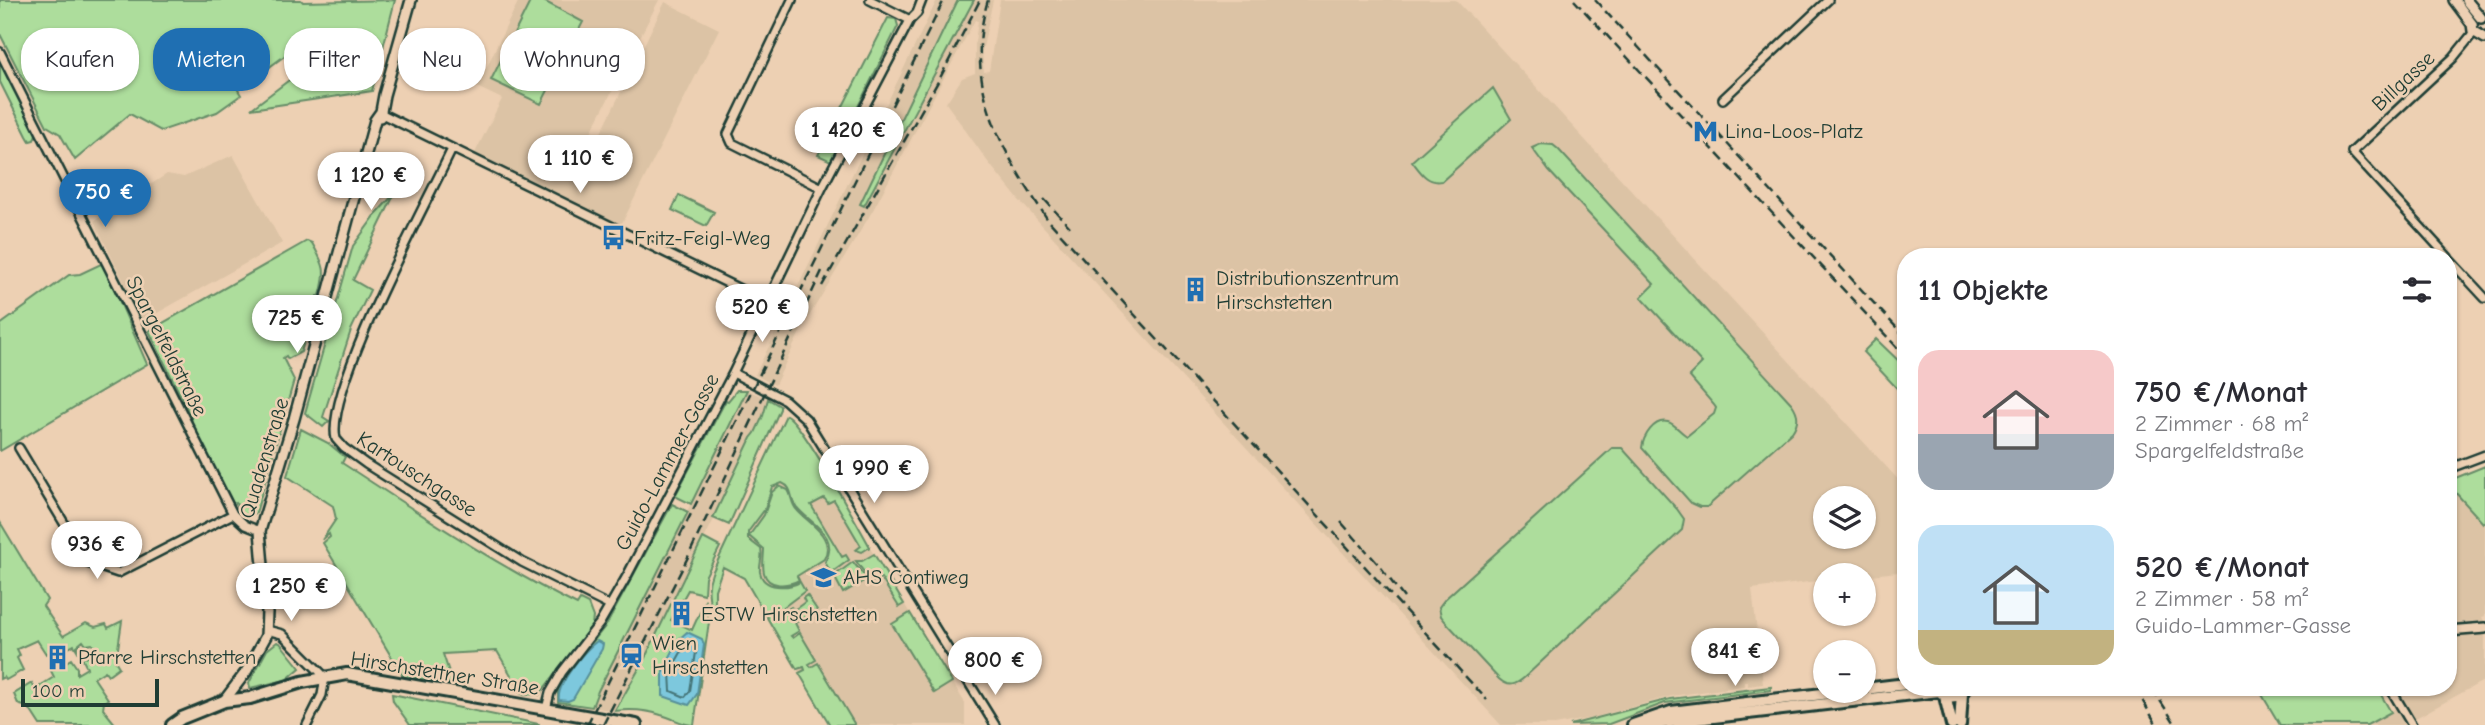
<!DOCTYPE html>
<html lang="de">
<head>
<meta charset="utf-8">
<style>
	body { margin:0; font-family:"Comic Neue",sans-serif; background:#f7f7f7; color:#2b2b33; height:100vh; display:flex; flex-direction:column; font-size:26px; white-space:nowrap }
	* { box-sizing:border-box; margin:0 }
	p { font-size:23px; color:#7c7c81 }
	.icon { flex:none; width:38px; height:38px; fill:none; stroke:currentColor; stroke-width:2; stroke-linecap:round; stroke-linejoin:round }
	.map { position:relative; flex:1; overflow:hidden }
	.drawer { position:absolute; left:1897px; top:248px; width:560px; height:448px; display:flex; flex-direction:column; background:#fff; border-radius:28px; box-shadow:0 2px 5px #0004 }
	.drawer>* { flex:none }
	.banner { position:absolute; left:21px; top:28px; width:665px; height:63px; display:flex; gap:14px }
	.fabs { position:absolute; left:1813px; top:486px; display:grid; gap:14px }
	.fabs a { display:grid; place-items:center; width:63px; height:63px; border-radius:50%; background:#fff; box-shadow:0 2px 5px #0004; font-size:35px }
	.scale { position:absolute; left:21px; bottom:18px; width:138px; box-sizing:border-box; padding-left:7px; border:4px solid #1f3d34; border-top:0; font-size:19px; line-height:24px; white-space:nowrap; color:#1f3d34; -webkit-text-stroke:5px #edd0b3; paint-order:stroke }
	.price { position:absolute; translate:-50% -60px; padding:0 16px; border-radius:24px; background:#fff; color:#222; font-size:23px; line-height:46px; filter:drop-shadow(0 2px 4px #0008) }
	.price::after { content:''; position:absolute; left:50%; top:42px; width:21px; height:16px; margin-left:-10px; background:inherit; clip-path:polygon(0 0,100% 0,50% 100%) }
	.price.active { background:#1f6fb2; color:#fff }
	ul { padding:0; list-style:none }
	li { display:flex; align-items:center; gap:21px; height:175px; padding:0 21px }
	li span { display:grid; place-items:center; flex:none; width:196px; height:140px; border-radius:21px; color:#555 }
	li>.icon { margin-inline-start:auto }
	span .icon { width:84px; height:84px; fill:#fffc; stroke-width:1 }
	li b { font-size:30px }
	h2 { display:flex; justify-content:space-between; align-items:center; height:84px; padding:0 21px; font-size:30px }
	.pill { padding:0 24px; border-radius:28px; background:#fff; box-shadow:0 2px 5px #0004; font-size:24px; line-height:63px }
	.pill.active { background:#1f6fb2; color:#fff }
	.map>svg:first-child { display:block }
	.built { fill:#dcc3a5; fill-rule:evenodd }
	.green { fill:#addd9c; stroke:#668d68; stroke-width:2 }
	.water { fill:#7dc8dd; stroke:#579099; stroke-width:2 }
	.lines { fill:none; stroke-linecap:round; stroke-linejoin:round }
	.shore { stroke:#457578; stroke-width:2 }
	.minor-casing { stroke:#1f3d34; stroke-width:12 }
	.tertiary-casing { stroke:#1f3d34; stroke-width:14 }
	.secondary-casing { stroke:#1f3d34; stroke-width:16 }
	.minor { stroke:#edd0b3; stroke-width:7 }
	.tertiary { stroke:#edd0b3; stroke-width:9 }
	.secondary { stroke:#edd0b3; stroke-width:10 }
	.rail { stroke:#1f3d34; stroke-width:2.5; stroke-dasharray:10 5; stroke-linecap:butt }
	.labels { text-anchor:middle; dominant-baseline:central; stroke-width:5; stroke-linejoin:round; paint-order:stroke }
	.street-label { font-size:21px; fill:#1f3d34; stroke:#edd0b3 }
	.poi-label { font-size:21px; fill:#1f3d34; stroke:#edd0b3; text-anchor:start }
</style>
</head>
<body>
<div class="map">
<svg width="2485" height="725" viewBox="0 0 2485 725">
	<rect width="100%" height="100%" fill="#edd0b3"/>
	<filter id="ink" filterUnits="userSpaceOnUse"><feTurbulence type="fractalNoise" baseFrequency=".0143" numOctaves="2"/><feDisplacementMap in="SourceGraphic" scale="14" xChannelSelector="R" yChannelSelector="G"/><feConvolveMatrix kernelMatrix="1 2 1 2 8 2 1 2 1" color-interpolation-filters="sRGB"/></filter>
	<g filter="url(#ink)">
		<!-- built -->
		<path class="built" d="M519,0h140l-72,140 9,3 69,-141 54,27 -99,198 -146,-72 28,-56 -25,-12z
			M937,0h21l-43,89 -7,38 66,-127h19l-11,52 2,20 5,-1 11,-71h456l450,488v83l-43,5h-38v4l-73,9 11,95 -15,2v-4h-4v4l-72,10 -80,22 -37,7h-54l-483,-526 -30,-37 -42,-59 16,-25 13,-5v-31l3,-21 -3,-1 -102,190 -71,118 -27,57 -20,-10zM1825,499h39v38h-39z
			M233,155l49,88 -139,78 -49,-100 73,-47 17,3z
			M747,390l21,9 -5,17 -8,17 -4,5 -31,69 -92,184 -13,20 -23,-4 6,-16z
			M790,433l45,58 130,212v22h-135l-79,-135 7,-12 -26,-18z
			M2455,492l30,32v92l-3,1 3,6v57l-71,39 3,6h-50l34,-20 -9,-17h56v-190z"/>
		<!-- green -->
		<path class="green" d="M0,0h301l2,2 92,-2 -23,91 -121,18 71,-54 -13,-17 -71,52 3,5 -24,17 -56,19 -31,-17 -55,46 -15,-26 -13,-8 -47,-92z
			M531,0h11l41,22 -42,82 -50,-24z
			M958,0h16l-110,206 -4,-2z
			M888,18l8,1 2,7 -67,135 -13,-6z
			M0,58l37,73 -3,9 -4,1 -3,-5 -27,-54z
			M1493,88l18,31 -69,62c-15,3 -22,-10 -30,-20z
			M1541,144l12,1 5,4 234,255c7,10 7,18 0,28l-85,75h-7l-9,-4 -49,-55c1,-11 12,-30 26,-26 7,2 12,10 19,14l27,-22 2,-6 -2,-3 -25,-29 13,-13 -61,-66 13,-13 -105,-113 -17,-23z
			M395,193l-42,87 17,10 -19,40 -28,87 6,4 -6,6 -18,-14 48,-167 24,-33z
			M679,195l35,17 -8,14 -34,-16z
			M307,241l5,2c13,23 15,27 8,53h-3l-16,56 -13,7 -2,-3 -3,2 11,22 -38,133 -10,4 -6,-5 -4,-9 -3,1 -40,-77 -2,-10 -42,-86z
			M103,263l44,101 -147,87v-126l69,-50 11,-1z
			M1876,339l30,29v30l-43,-46z
			M737,390h10l-56,114 -16,-8 51,-96 2,1z
			M768,399l12,7v3l-51,116 -16,-7 38,-80 4,-5 8,-17z
			M786,415c15,5 72,111 84,132l-8,5 -6,-2 5,-4 -27,-46 -6,3 -4,-5 -13,7 31,52 4,-2 3,5 -18,13 -6,-11c16,-28 -17,-39 -29,-56 -7,-9 -2,-18 -14,-23l-10,4 -7,22 -17,23v7l13,10c2,8 -2,16 -1,23 3,18 29,16 40,10l5,9 -28,21 2,3 12,-8 3,3 11,-8 -2,-4 4,-3 10,15 -22,13 4,8 -8,5 2,2 7,-5 16,27 -7,4 2,3 7,-4 37,62h-25l-31,-52 6,-3 -1,-3 -7,2 -53,-91 -21,-11 -8,23v22c-8,-11 -8,-26 -3,-39z
			M301,429l27,14 17,14 -3,6c77,50 152,101 235,142l3,-5 8,4 5,13 -1,8 -53,70 -17,-1 -25,-43 -54,3 10,30 -50,-8 -80,-133 7,-6 -1,-3 -7,6 14,-21 -3,-13 -46,-30z
			M1612,448h10l55,61 7,10 -2,11 -157,147c-9,8 -16,11 -26,2l-54,-58 -4,-5 -2,-9 6,-8z
			M2485,466v55l-2,2 -28,-31 -7,6v-17z
			M779,486l9,4c4,6 3,14 9,20 12,14 39,27 27,49l-27,17 2,4c-11,6 -31,8 -35,-7 -2,-8 0,-16 0,-24l-15,-13 15,-21 8,-23z
			M672,504l16,8 -90,179 -6,16 -34,-5v-12l4,-9 45,-57z
			M0,522l47,78 -4,6 20,30 23,-13 9,4 11,-3 2,4 14,-7 -6,41 3,5 -11,8 -3,-4 -11,7 14,21 -4,3 -1,7 13,16h-76l-11,-17c-14,-7 -8,3 -15,-14l18,-11 3,6 19,-12 -3,-6 20,-12 6,9v6l10,-6 -5,-10 10,-2 -1,-3 4,-5 -3,-4 -6,1 -3,-4 -6,5v4l-3,-5 -9,5 -3,-5 -16,9 -9,-14 -20,9 3,6 -3,3 6,12 -17,10 -2,-3 -4,2z
			M703,538l17,9 -15,30 -1,17 -16,-4 -17,30 21,10 13,-29 4,21 -15,103c-12,0 -21,-7 -33,-10 -15,-5 -30,-6 -46,-4l29,-51z
			M874,554l30,50 -5,3 -18,-29 -9,5 -16,-22h6z
			M853,562l14,17 -24,14 -9,-17z
			M910,613l42,69 -18,11 -42,-69z
			M277,642l3,1 20,25 -14,12 -36,8 -1,-5 18,-33z
			M1771,687v3l-106,13 -56,21 -39,1 100,-26z
			M2258,688h119l14,24 -24,13h-87z
			M392,694l147,30v1h-129l-17,-24z"/>
		<!-- water -->
		<path class="water" d="M687,632l15,7 2,6 -7,49 -8,11 -26,-9v-25l16,-32z
			M597,641l6,3 -1,5 -29,50 -5,2 -9,-1c-3,-16 26,-50 38,-59z"/>
		<g class="lines">
			<!-- shore -->
			<path class="shore" d="M688,640l9,6 -7,45 -5,6 -14,-6 -1,-19z"/>
			<defs>
				<path id="minor" d="M792,0l-64,134 4,9 90,45
					M870,0l40,20
					M0,52l233,462 12,11 15,6
					M1723,99l105,-99
					M380,113l386,189
					M452,149c-25,54 -128,241 -116,290l8,9 22,16 156,98 88,44
					M2448,257l-96,-105 101,-94 21,-26
					M2448,258l37,40
					M733,373l52,27 21,19 189,306
					M19,448l69,115 30,10 115,-59
					M2448,469l37,-14
					M267,630l15,4 43,43 -3,18 -15,30
					M2390,688l22,37
					M546,709l4,-16 12,-21 38,-49 27,-47 106,-203 89,-185 88,-168 7,-7 5,-13"/>
				<path id="tertiary" d="M2454,0l18,24 1,7 12,7
					M2466,0l15,18
					M380,117l4,-22 27,-95
					M2448,631l37,-3
					M224,701l22,-29 20,-36 1,-24 -7,-81 34,-112 81,-299 5,-7"/>
				<path id="secondary" d="M1938,688c7,12 20,13 27,0
					M1864,689l42,-5
					M1945,696l7,29
					M172,725l10,-7 42,-17 26,-3 52,-16 45,-8 289,51
					M1633,725l38,-13 176,-21
					M1644,725l295,-34
					M1960,725l2,-32"/>
			</defs>
			<!-- minor casing -->
			<use href="#minor" class="minor-casing"/>
			<!-- tertiary casing -->
			<use href="#tertiary" class="tertiary-casing"/>
			<!-- secondary casing -->
			<use href="#secondary" class="secondary-casing"/>
			<!-- minor -->
			<use href="#minor" class="minor"/>
			<!-- tertiary -->
			<use href="#tertiary" class="tertiary"/>
			<!-- secondary -->
			<use href="#secondary" class="secondary"/>
			<!-- rail -->
			<path class="rail" d="M988,0c-26,85 14,151 60,220l439,480
				M1574,0l332,357
				M1595,0l311,338
				M1044,199l26,28
				M822,286l118,-208 40,-78
				M1341,522l38,43 25,33
				M2135,688l22,37
				M2152,688l24,37
				M587,725l357,-725
				M603,725l84,-166 135,-288"/>
		</g>
	</g>
	<!-- icons -->
	<defs>
		<symbol id="metro-bare" viewBox="-9 -9 18 18"><path d="M-5.5 5V-5H-3L0 0L3-5H5.5V5H3V-.5L0 4L-3-.5V5Z" fill="#1f6fb2" stroke="#edd0b3" stroke-width="2.5" paint-order="stroke"/></symbol>
		<symbol id="bus-bare" viewBox="-9 -9 18 18"><path d="M-5-6H5V4H4V6H2V4H-2V6H-4V4H-5ZM-3.5-4V0h7V-4ZM-3.5 1.2v1.5H-2V1.2ZM2 1.2v1.5H3.5V1.2Z" fill="#1f6fb2" stroke="#edd0b3" stroke-width="2.5" paint-order="stroke"/></symbol>
		<symbol id="building-bare" viewBox="-9 -9 18 18"><path d="M-4-6H4V6H1V3H-1V6H-4ZM-2.5-4.3h1.7v1.8h-1.7ZM.8-4.3h1.7v1.8H.8ZM-2.5-1h1.7V.8h-1.7ZM.8-1h1.7V.8H.8Z" fill="#1f6fb2" stroke="#edd0b3" stroke-width="2.5" paint-order="stroke"/></symbol>
		<symbol id="school-bare" viewBox="-9 -9 18 18"><path d="M0-5L7-2L0 1L-7-2ZM-4 1L0 2.5L4 1V4Q0 6-4 4Z" fill="#1f6fb2" stroke="#edd0b3" stroke-width="2.5" paint-order="stroke"/></symbol>
		<symbol id="station-bare" viewBox="-9 -9 18 18"><path d="M-3-6H3Q5-6 5-4V2Q5 4 3 4L4.5 6H3L1.5 4h-3L-3 6H-4.5L-3 4Q-5 4-5 2V-4Q-5-6-3-6ZM-3.5-4v3h7v-3ZM-3.5 1v1.5H-2V1ZM2 1v1.5H3.5V1Z" fill="#1f6fb2" stroke="#edd0b3" stroke-width="2.5" paint-order="stroke"/></symbol>
	</defs>
	<g fill-rule="evenodd">
		<use href="#metro-bare" x="1688" y="114" width="35" height="35"/>
		<use href="#bus-bare" x="596" y="220" width="35" height="35"/>
		<use href="#building-bare" x="1178" y="272" width="35" height="35"/>
		<use href="#school-bare" x="806" y="560" width="35" height="35"/>
		<use href="#building-bare" x="664" y="596" width="35" height="35"/>
		<use href="#station-bare" x="614" y="638" width="35" height="35"/>
		<use href="#building-bare" x="40" y="640" width="35" height="35"/>
	</g>
	<g class="labels">
		<!-- street labels -->
		<g class="street-label">
			<text transform="translate(2403 81) rotate(-43)">Billgasse</text>
			<text transform="translate(167 346) rotate(63)">Spargelfeldstraße</text>
			<text transform="translate(264 458) rotate(-73)">Quadenstraße</text>
			<text transform="translate(667 462) rotate(-62)">Guido-Lammer-Gasse</text>
			<text transform="translate(417 474) rotate(33)">Kartouschgasse</text>
			<text transform="translate(445 673) rotate(9)">Hirschstettner Straße</text>
		</g>
		<!-- poi labels -->
		<g class="poi-label">
			<text x="1725" y="131">Lina-Loos-Platz</text>
			<text x="634" y="238">Fritz-Feigl-Weg</text>
			<text x="1216" y="278">Distributionszentrum<tspan x="1216" dy="24">Hirschstetten</tspan></text>
			<text x="843" y="577">AHS Contiweg</text>
			<text x="701" y="614">ESTW Hirschstetten</text>
			<text x="652" y="643">Wien<tspan x="652" dy="24">Hirschstetten</tspan></text>
			<text x="78" y="657">Pfarre Hirschstetten</text>
		</g>
	</g>
</svg>
<div class="fabs">
<a><svg class="icon" aria-label="layers" viewBox="0 0 24 24"><path d="M12 4l9 5-9 5-9-5zM3 14l9 5 9-5"/></svg></a>
<a>+</a>
<a>−</a>
</div>
<div class="scale">100 m</div>
<b class="price" style="left:849px;top:167px">1 420 €</b>
<b class="price" style="left:580px;top:195px">1 110 €</b>
<b class="price" style="left:371px;top:212px">1 120 €</b>
<b class="price active" style="left:105px;top:229px">750 €</b>
<b class="price" style="left:762px;top:344px">520 €</b>
<b class="price" style="left:297px;top:355px">725 €</b>
<b class="price" style="left:874px;top:505px">1 990 €</b>
<b class="price" style="left:97px;top:581px">936 €</b>
<b class="price" style="left:291px;top:623px">1 250 €</b>
<b class="price" style="left:1735px;top:688px">841 €</b>
<b class="price" style="left:995px;top:697px">800 €</b>
<div class="banner">
<a class="pill">Kaufen</a>
<a class="pill active">Mieten</a>
<a class="pill">Filter</a>
<a class="pill">Neu</a>
<a class="pill">Wohnung</a>
</div>
<section class="drawer">
<h2>11 Objekte<svg class="icon" aria-label="filters" viewBox="0 0 24 24"><path d="M4 7h16M4 17h16"/><circle cx="9" cy="7" r="2"/><circle cx="15" cy="17" r="2"/></svg></h2>
<ul>
<li><span style="background:linear-gradient(#f6c9c9 60%,#9aa5b1 0)"><svg class="icon" aria-label="home" viewBox="0 0 24 24"><path d="M3 11l9-7 9 7M6 9v11h12V9"/></svg></span><div><b>750 €/Monat</b><p>2 Zimmer · 68 m²</p><p>Spargelfeldstraße</p></div></li>
<li><span style="background:linear-gradient(#bfe0f5 75%,#c2b280 0)"><svg class="icon" aria-label="home" viewBox="0 0 24 24"><path d="M3 11l9-7 9 7M6 9v11h12V9"/></svg></span><div><b>520 €/Monat</b><p>2 Zimmer · 58 m²</p><p>Guido-Lammer-Gasse</p></div></li>
</ul>
</section>
</div>
</body>
</html>
